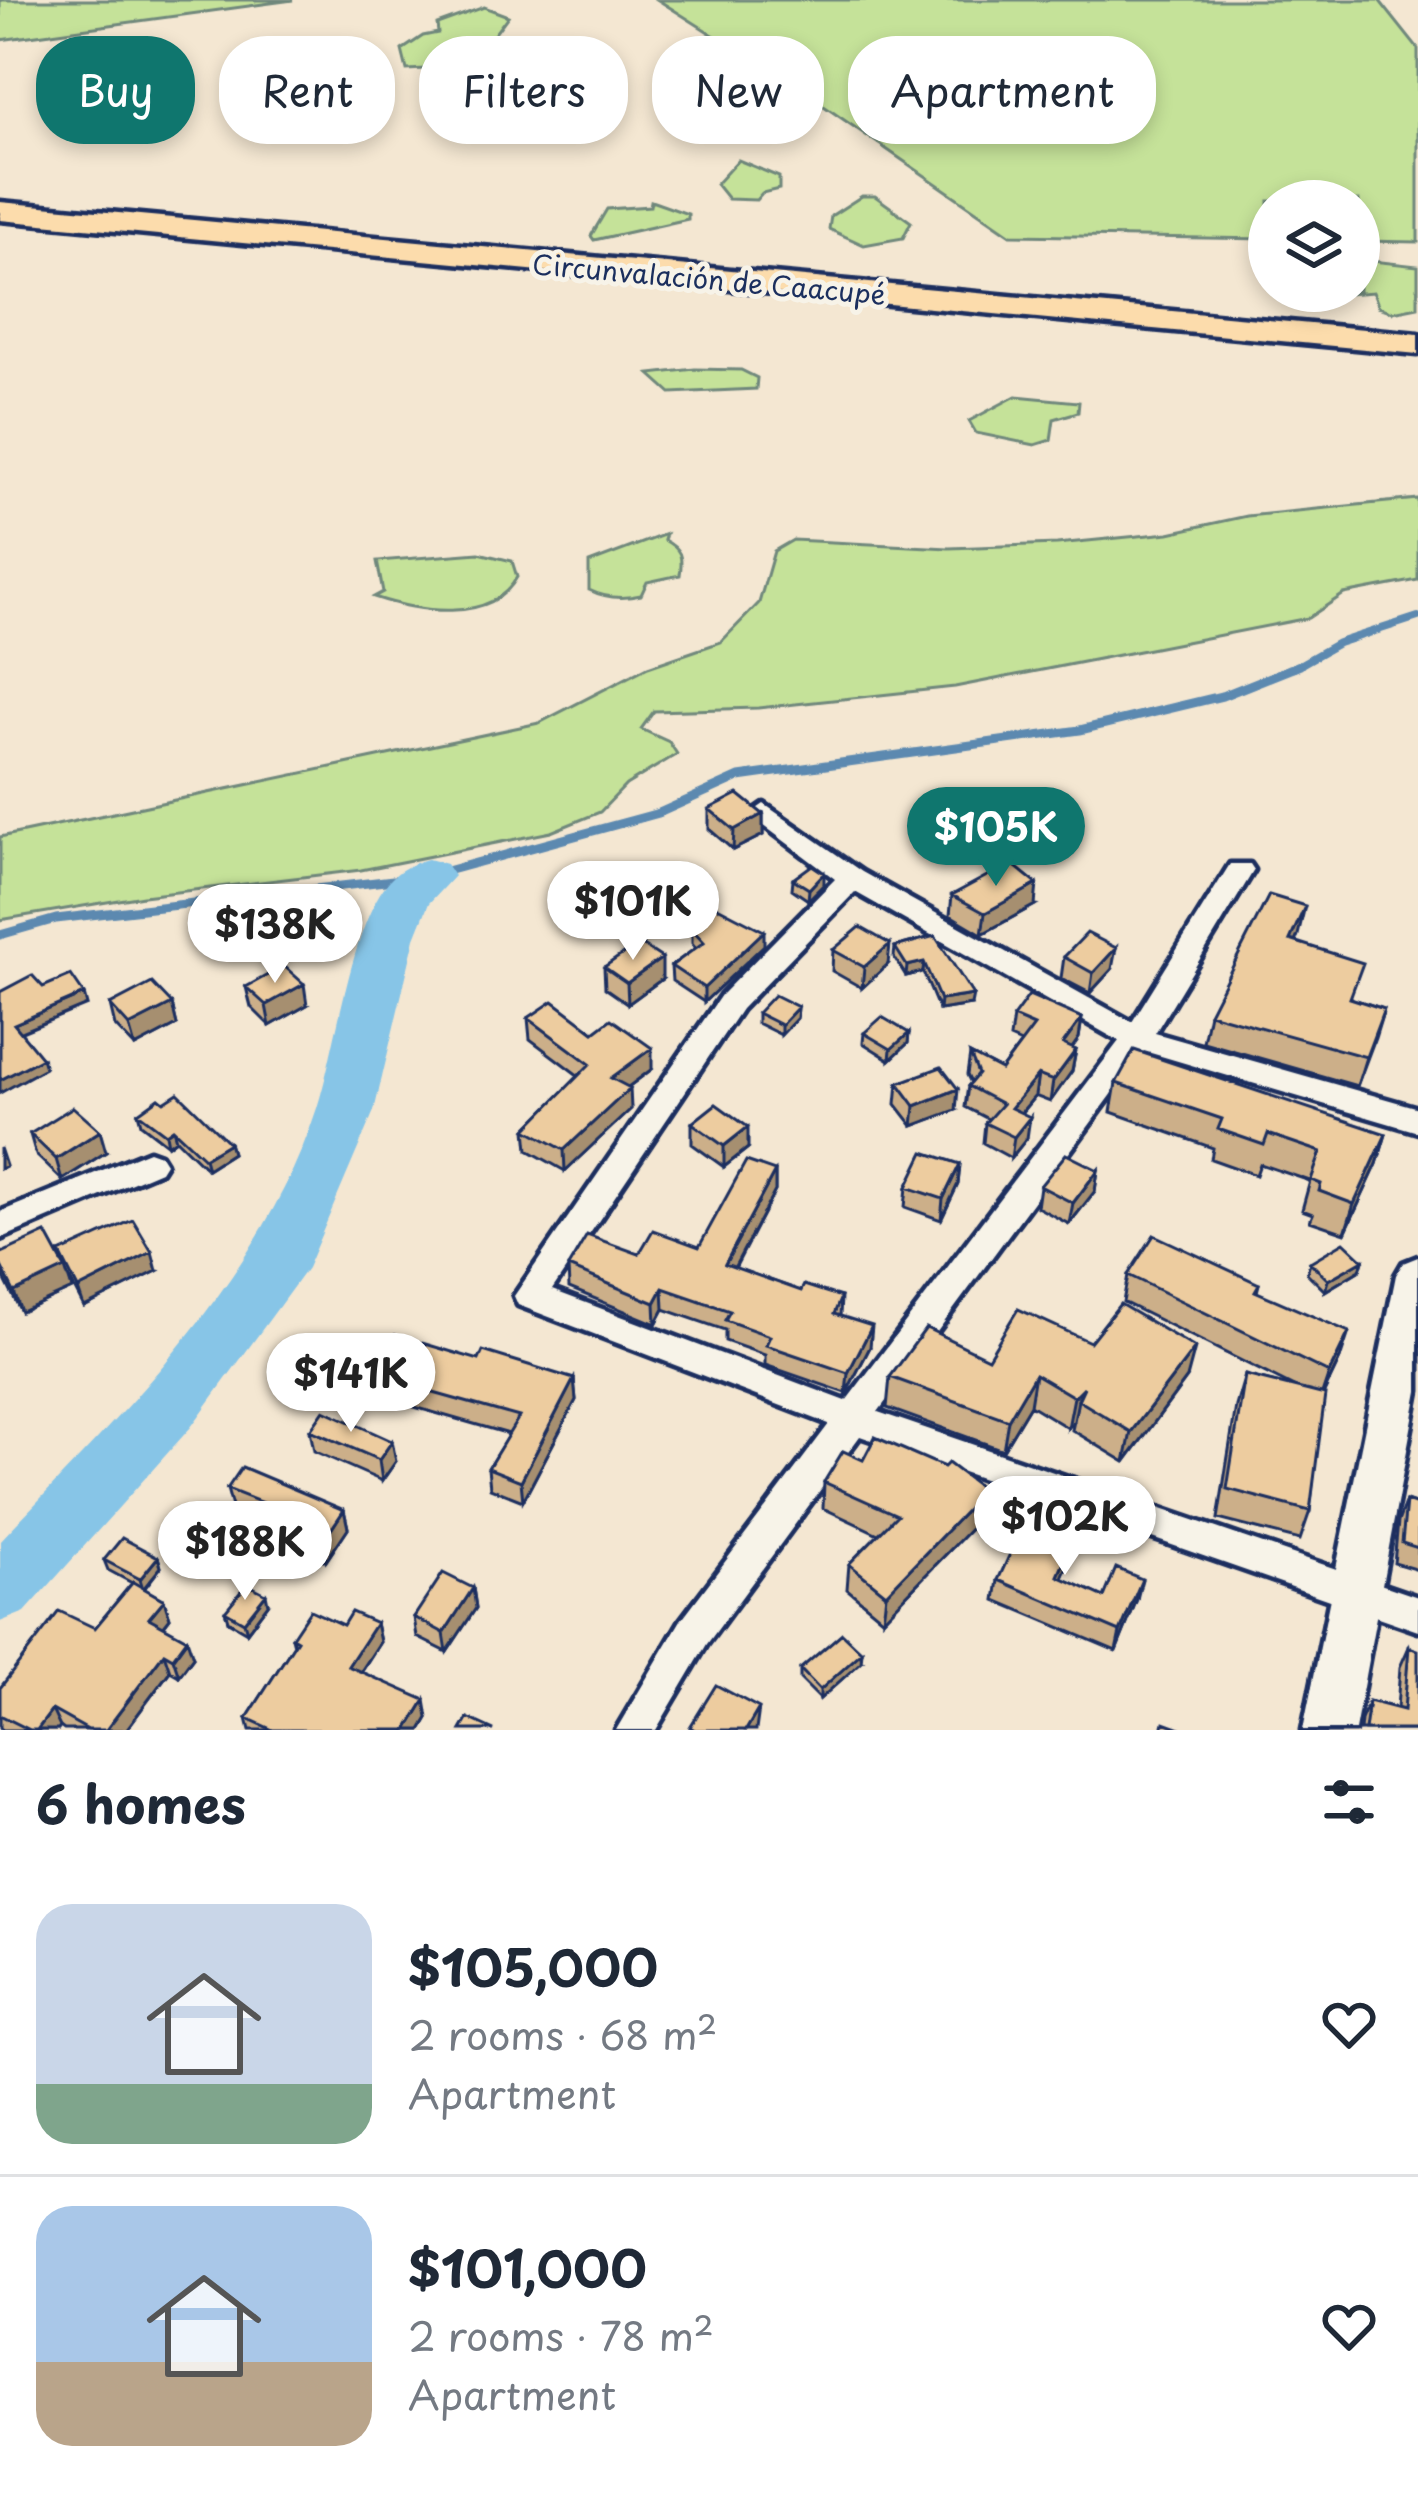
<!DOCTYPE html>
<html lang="en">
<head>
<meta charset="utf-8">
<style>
	body { margin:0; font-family:"Playpen Sans",sans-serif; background:#f6f6f7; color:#1f2937; height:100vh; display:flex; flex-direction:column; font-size:45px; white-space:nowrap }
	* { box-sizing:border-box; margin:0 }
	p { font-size:39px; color:#747a83 }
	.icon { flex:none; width:66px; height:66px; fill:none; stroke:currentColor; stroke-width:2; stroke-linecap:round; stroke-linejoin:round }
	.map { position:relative; height:1730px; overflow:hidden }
	.side { display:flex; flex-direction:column; background:#fff; flex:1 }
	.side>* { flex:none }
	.top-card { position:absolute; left:36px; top:36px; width:1347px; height:108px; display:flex; gap:24px }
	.buttons { position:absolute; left:1248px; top:180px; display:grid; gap:24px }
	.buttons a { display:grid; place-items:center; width:132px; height:132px; border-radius:50%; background:#fff; box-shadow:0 6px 18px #0003; font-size:60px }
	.price { position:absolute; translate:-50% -102px; padding:0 27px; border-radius:42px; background:#fff; color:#222; font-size:39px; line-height:78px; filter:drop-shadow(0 3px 6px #0008) }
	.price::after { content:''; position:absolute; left:50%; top:72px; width:36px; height:27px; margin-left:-18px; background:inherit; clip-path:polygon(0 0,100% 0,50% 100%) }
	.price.active { background:#0f766e; color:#fff }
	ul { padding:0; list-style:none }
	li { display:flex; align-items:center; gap:36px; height:300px; padding:0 36px }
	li+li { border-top:3px solid #e0e1e3 }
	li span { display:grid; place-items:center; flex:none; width:336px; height:240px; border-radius:36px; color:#555 }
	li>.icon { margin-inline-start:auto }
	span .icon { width:144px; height:144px; fill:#fffc; stroke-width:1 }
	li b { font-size:51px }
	h2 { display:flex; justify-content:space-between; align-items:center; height:144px; padding:0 36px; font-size:51px }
	.pill { padding:0 42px; border-radius:48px; background:#fff; box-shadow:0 6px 18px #0003; font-size:42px; line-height:108px }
	.pill.active { background:#0f766e; color:#fff }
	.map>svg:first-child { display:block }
	.green { fill:#c5e299; stroke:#70887c; stroke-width:3 }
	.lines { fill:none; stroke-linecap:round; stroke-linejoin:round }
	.stream-far1 { stroke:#5c89b0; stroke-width:8 }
	.stream { stroke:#5c89b0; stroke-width:9 }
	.river { fill:#87c5e7; fill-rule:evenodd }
	.minor-casing { stroke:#1b2f5e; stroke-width:9 }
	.tertiary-casing { stroke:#1b2f5e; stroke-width:9 }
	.trunk-casing { stroke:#1b2f5e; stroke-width:9 }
	.minor { fill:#f7f3e8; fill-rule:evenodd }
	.tertiary { fill:#f7f3e8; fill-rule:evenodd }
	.trunk { fill:#fcdcac; fill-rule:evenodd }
	.wall { fill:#ccaf89; stroke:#1b2f5e; stroke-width:3 }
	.shaded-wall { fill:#a68f6f; stroke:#1b2f5e; stroke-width:3 }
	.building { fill:#edcc9f; stroke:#1b2f5e; stroke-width:3 }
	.labels { text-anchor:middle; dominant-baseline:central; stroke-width:10; stroke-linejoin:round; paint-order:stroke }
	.far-street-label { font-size:27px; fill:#1b2f5e; stroke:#f7f3e8 }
</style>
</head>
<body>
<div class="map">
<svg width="1418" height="1730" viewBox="0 0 1418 1730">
	<rect width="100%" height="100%" fill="#f4e7d2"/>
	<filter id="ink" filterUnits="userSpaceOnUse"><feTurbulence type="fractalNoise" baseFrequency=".00833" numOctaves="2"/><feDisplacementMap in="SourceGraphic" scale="24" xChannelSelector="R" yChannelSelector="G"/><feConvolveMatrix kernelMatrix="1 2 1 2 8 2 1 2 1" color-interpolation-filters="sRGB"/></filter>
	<g filter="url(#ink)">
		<!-- green -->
		<path class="green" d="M0,0h293l-293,40z
			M658,0h721l39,49v193l-59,-1v-40h-90v38l-258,-4 -206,-142z
			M484,7l24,9 -24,32 -18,12 -21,8 -38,2 -5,-20 21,-14 15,-3 -1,-9z
			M738,160l41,17v12l-17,4 -6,7 -28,-1 -12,-15z
			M862,196h13l36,26 -8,16 -39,7 -35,-16 2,-13z
			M651,201l37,13v5l-94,21 -3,-4 16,-27 43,-3z
			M1363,260l55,6v41l-25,5 -14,-5 -6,-15 -38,3 -6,-4h30v-28z
			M695,369l46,1 16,8 -1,11 -85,4 -21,-19z
			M1016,396l63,6 -1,10 -24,7 -3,21 -16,5 -59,-12 -7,-12z
			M1418,499v81l-74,14 -36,24 -353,69 -197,21 -104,3 -13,18 28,13 8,12 -51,31 -26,27 -49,20 -190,38 -218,26 -143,24v-83l539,-114 109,-56 73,-25 38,-39 15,-52 19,-11 156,8 108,-4 112,-11 78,-17z
			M666,534l-2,6c17,9 19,16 16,35l-33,7 -6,13c-17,4 -36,3 -52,-5v-27z
			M479,553l33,8 5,16c-26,48 -101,34 -143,20l9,-5 -6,-31z"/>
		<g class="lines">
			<!-- stream-far1 -->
			<path class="stream-far1" d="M1294,668l44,-25 80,-26"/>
			<!-- stream -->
			<path class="stream" d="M0,935l56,-16 372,-43 231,-63 80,-36 341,-47 142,-34 78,-31"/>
			<!-- river -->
			<path class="river" d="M428,859l18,5 8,12 -25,27 -14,35 -41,173 -67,157 -116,159 -166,185 -25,10v-81c122,-129 261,-260 317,-433 19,-58 34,-184 72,-227 11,-12 24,-18 39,-22z"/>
			<defs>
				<path id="minor" d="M764,804l98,68 270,150 98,-158h20l4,6 -99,163 263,75v24l-274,-81 -266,361 540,185v34l-558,-195 -153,208 -51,86h-40l65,-110 148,-196 -311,-119 -4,-9 207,-301 114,-116 -80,-60 -4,-6zM855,892l264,149 -273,360 -294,-111 189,-281z
					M149,1151l11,4 5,8 -5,8 -160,68v-27z"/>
				<path id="tertiary" d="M1418,1257v134l-63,339h-52l93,-455 7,-12z"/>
				<path id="trunk" d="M0,202l1418,132v20l-1418,-134z"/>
			</defs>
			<!-- minor casing -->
			<use href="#minor" class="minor-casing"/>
			<!-- tertiary casing -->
			<use href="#tertiary" class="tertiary-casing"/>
			<!-- trunk casing -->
			<use href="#trunk" class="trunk-casing"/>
			<!-- minor -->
			<use href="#minor" class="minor"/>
			<!-- tertiary -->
			<use href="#tertiary" class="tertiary"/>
			<!-- trunk -->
			<use href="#trunk" class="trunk"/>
		</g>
		<!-- wall -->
		<path class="wall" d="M709,809l54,5v21l-30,15 -24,-21z
			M793,879l31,5 -16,16 -16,-11z
			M952,895l83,10 -53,29 -32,-19z
			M682,911l82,34 -60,57 -32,-21 -1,-15 25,-18 -4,-5v-8l-10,-10z
			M1298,935l-3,6 58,58 31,10 -27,77 -154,-44 6,-29z
			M935,936l36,69 -32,5 -16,-38 -17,4 -12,-19 1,-10z
			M833,950l55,14 -26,24 -30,-17z
			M1064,957l48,12 -22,24 -29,-15z
			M604,967l58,12 -34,25 -23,-16z
			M246,987l61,18 -37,21 -19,-19z
			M172,1004l5,21 -42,22 -20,-21 -5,-21z
			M798,1007l-1,11 -16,17 -24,-12v-10z
			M1013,1017l69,1 -3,20 -7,10 4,2 -4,21 -22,31 -15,-6 -14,17 6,25 -16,20 -28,-15 2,-20 3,-4 -23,-12 3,-21 3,-3 -4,-8 3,-21 31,16 20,-27 -11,-5z
			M528,1018l66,14 58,37 -24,18 3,22 -66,62 -37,-21 -2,-21 53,-53 -49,-37z
			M864,1033h45l-1,10 -18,17 -27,-17z
			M898,1083l58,27 -43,16 -17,-22z
			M1116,1083l270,51 -9,30 -32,69 -35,-12 3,-7 -11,-4 8,-29 -50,-17 -4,11 -45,-16 2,-11 -102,-36z
			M138,1113l91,30 3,10 -25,16 -31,-30 -8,6 -27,-21z
			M692,1123l56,25 -24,19 -32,-23z
			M30,1134l76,18 -44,28 -26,-25z
			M960,1164l-2,20 -17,36 -36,-13 2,-20z
			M1098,1170l-3,21 -26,33 -32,-17 3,-21z
			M775,1171v20l-40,77 66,23 40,6 -1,19 30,31 -24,46 -81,-28v-10l-40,-14v-11l-61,-21 -8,15 -87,-36 -1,-21 71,-13 60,-7z
			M60,1253l97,18 -73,36 -17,-33 5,15 -51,23 -18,-36 -3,-8v-14l64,12z
			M1363,1260l-3,10 -35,21 -18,-18 3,-11z
			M1128,1275l131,9 -2,8 83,67 -17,36 -13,116 -10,29 -82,-21 18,-113 9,-31 51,13 -173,-86z
			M1090,1342l97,36 -62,84 -53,-32 2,-9 -6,7 -38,-23 -27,45 -116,-42 3,-31 98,-19z
			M479,1360l95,19 2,21 -53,101 -33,-13 -2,-20 21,-34 -133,-38 -3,-20z
			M310,1430l86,31 -14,20 -68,-30z
			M824,1482l157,36 -98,101 -36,-30 2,-25 29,-30 -55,-26z
			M227,1489l117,21 4,18 -22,33 -47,-21 -4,-16 -43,-17z
			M1406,1501l12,4v65l-24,-7 4,-41z
			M1074,1539l-4,20 -8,19 42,19 33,2 -21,52 -121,-51 3,-20z
			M158,1557l3,10 -17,22 20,11 6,18 -6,8 29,31 -14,19 -9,-5 -44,59h-62l-4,-3 -2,3h-55l-3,-2v-40l95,-60 37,-45 -24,-13 -4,-10z
			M473,1588l3,20 -29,44 -30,-15 -3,-20z
			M268,1604l-21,28 -19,-11 -3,-10z
			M376,1623l4,19 -19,30 67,46 -7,12h-171l-3,-12 47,-73 -2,-8 51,-12z
			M1409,1647l9,83h-58l1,-10 8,-19 28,7 3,-41z
			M861,1662l-41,37 -20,-20v-10z"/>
		<!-- shaded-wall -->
		<path class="shaded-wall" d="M763,814v21l-30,15 1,-20z
			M824,873v11l-16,16 1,-11z
			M1037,884l-2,21 -53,29 3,-21z
			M1305,906l-7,29 -15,34 7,-29z
			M764,931v14l-60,57v-14z
			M890,944l-2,20 -26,24 2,-21z
			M1116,948l-4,21 -22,24 3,-20z
			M662,958v21l-34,25 -1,-21z
			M924,962l-1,10 -17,4 1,-10z
			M304,984l3,21 -37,21 -4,-21z
			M84,994l3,11 -70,29 -3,-10z
			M973,995l-2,10 -32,5 1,-10z
			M172,1004l5,21 -42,22 -6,-21z
			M798,1007l-1,11 -16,17v-10z
			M1384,1009l-9,29 -18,48 9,-29z
			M1082,1018l-3,20 -19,27 3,-21z
			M909,1033l-1,10 -18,17 1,-11z
			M652,1048v21l-40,30 -1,-21z
			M1076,1050l-4,21 -22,31 3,-21z
			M42,1058l3,10 -45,25v-13z
			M1038,1075l-3,21 -27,32 3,-20z
			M630,1088l1,21 -66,62 -1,-21z
			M958,1089l-2,21 -43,16 2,-20z
			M1030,1117l-3,21 -16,20 3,-21z
			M748,1127v21l-24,19v-21z
			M173,1129l3,10 -8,6 -2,-11z
			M100,1131l6,21 -44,28 -6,-21z
			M1386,1134l-9,30 -32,69 9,-29z
			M229,1143l3,10 -25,16 -3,-11z
			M0,1148l6,18 -6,3z
			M960,1164l-2,20 -17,36 2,-21z
			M1098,1170l-3,21 -26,33 4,-21z
			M775,1171v20l-50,94v-21z
			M152,1252l5,19 -73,36 -6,-18z
			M1363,1260l-3,10 -35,21 3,-11z
			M65,1268l7,21 -51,23 -7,-20z
			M663,1288l1,21 -8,15 -1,-21z
			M872,1326l-2,21 -24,46 2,-20z
			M1349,1332l-9,27 -20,41 9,-27z
			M1195,1348l-8,30 -62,84 6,-30z
			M1035,1374l-5,31 -27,45 5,-30z
			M574,1379l2,21 -53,101 -2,-20z
			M1084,1387l-6,13 -4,21 -6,7 6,-31z
			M392,1441l4,20 -14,20 -3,-21z
			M985,1491l-4,27 -98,101 3,-25z
			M344,1510l4,18 -22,33 -4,-18z
			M1074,1539l-4,20 -16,37 4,-20z
			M158,1557l3,10 -18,22 -3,-10z
			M1142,1579l-5,20 -21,52 4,-19z
			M473,1588l3,20 -29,44 -3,-19z
			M266,1594l2,10 -21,28 -3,-10z
			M164,1600l6,18 -15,19 -6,-19z
			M376,1623l4,19 -28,43 -4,-19z
			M187,1639l6,18 -14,19 -6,-18z
			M862,1652l-1,10 -41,37v-9z
			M164,1653l6,18 -44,59h-20z
			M425,1700l3,18 -7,12h-14z
			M759,1708l-3,22h-10z
			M52,1710l8,17 -2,3h-21z"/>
		<!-- building -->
		<path class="building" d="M738,794l25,20 -29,16 -25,-21z
			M1011,863l26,21 -52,29 -33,-18z
			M812,865l12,8 -15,16 -16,-10z
			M1269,895l36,11 -15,34 73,23 -13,35 34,11 -18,48 -157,-44z
			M704,900l60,31 -60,57 -33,-22 33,-24 -12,-13 6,-3 -16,-15z
			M860,927l30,17 -26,23 -31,-17z
			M1087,933l29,15 -23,25 -29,-16z
			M935,936l38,59 -33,5 -16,-38 -17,4 -12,-19z
			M639,943l23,15 -35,25 -23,-16z
			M284,966l20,18 -38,21 -20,-18z
			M32,975l11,12 28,-12 13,19 -70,30 28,34 -42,22v-88z
			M152,983l20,21 -43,22 -19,-21z
			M774,995l24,12 -17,18 -24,-12z
			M1029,995l53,23 -19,26 13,6 -23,31 -15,-6 -27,33 19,9 -16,20 -29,-14 17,-19 -34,-18 10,-12 -8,-20 31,16 33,-44 -21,-9z
			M553,1001l41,31 17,-13 41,29 -41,30 19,10 -66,62 -38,-21 64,-65 -62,-46z
			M882,1017l27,16 -18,16 -27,-16z
			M1134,1050l252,84 -32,70 -35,-13 2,-7 -10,-4 10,-28 -53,-18 -4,11 -46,-16 4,-10 -106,-36z
			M941,1067l17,22 -43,17 -17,-23z
			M178,1093l51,50 -25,15 -31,-29 -7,5 -28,-21 21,-15 5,4z
			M716,1104l32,23 -24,19 -32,-23z
			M73,1107l27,24 -44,28 -26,-25z
			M924,1152l36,12 -17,35 -36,-12z
			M1066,1154l32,16 -25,33 -33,-17z
			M746,1161l29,10 -50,93 76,27 3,-6 37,12 -7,17 38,12 -24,47 -82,-28 4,-9 -45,-16 5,-9 -67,-23 -8,15 -87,-36 19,-32 52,19 14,-24 46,17z
			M133,1220l19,32 -74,37 -18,-36z
			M46,1233l19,35 -51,24 -14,-28v-10z
			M1154,1235l105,49 -4,7 94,41 -20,41 -201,-98z
			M1344,1242l19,18 -35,20 -18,-18z
			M1120,1304l75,44 -64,84 -53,-32 6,-13 -10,10 -39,-23 -27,46 -118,-43 36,-49 62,30 30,-49 72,33z
			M395,1335l84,25 4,-9 91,28 -53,102 -33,-13 31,-51 -146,-41z
			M1245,1375l80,20 -15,116 -83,-22z
			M324,1410l68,31 -13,19 -69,-30z
			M875,1437l69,30 4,-4 37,28 -99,103 -37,-30 48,-49 -73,-33 19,-31 20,9z
			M242,1467l102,43 -22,33 -47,-21 8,-11 -56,-22z
			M1406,1501l12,4v43l-16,-5z
			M1026,1519l48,20 -16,37 46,21 12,-29 26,11 -22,53 -122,-52z
			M122,1538l36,19 -18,22 -36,-19z
			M443,1573l30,15 -29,45 -30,-16z
			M133,1582l31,18 -15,18 38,21 -14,19 -9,-5 -58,77h-18l-36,-20 -15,20h-7l-30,-15v-27l59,-77 36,17z
			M247,1584l19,10 -22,28 -19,-11z
			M310,1610l33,15 8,-13 25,11 -28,43 77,34 -18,30h-134l-26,-12 50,-78 -5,-3z
			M842,1633l20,19 -42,38 -20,-21z
			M1409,1647l9,3v80h-53l4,-29 35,9z
			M716,1685l43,23 -13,22h-51l-5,-3z
			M468,1718l26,12h-33z
			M1164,1722l22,8h-24z"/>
	</g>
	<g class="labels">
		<!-- far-street labels -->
		<g class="far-street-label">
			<text transform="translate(709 278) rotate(5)">Circunvalación de Caacupé</text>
		</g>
	</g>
</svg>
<div class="buttons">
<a><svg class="icon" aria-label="layers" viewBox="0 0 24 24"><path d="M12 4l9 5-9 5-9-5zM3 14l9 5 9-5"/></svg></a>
</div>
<b class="price active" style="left:996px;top:889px">$105K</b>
<b class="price" style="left:633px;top:963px">$101K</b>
<b class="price" style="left:275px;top:986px">$138K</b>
<b class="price" style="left:351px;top:1435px">$141K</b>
<b class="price" style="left:1065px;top:1578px">$102K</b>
<b class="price" style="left:245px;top:1603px">$188K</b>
<div class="top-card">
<a class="pill active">Buy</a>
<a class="pill">Rent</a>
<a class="pill">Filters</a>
<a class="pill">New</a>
<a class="pill">Apartment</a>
</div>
</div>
<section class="side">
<h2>6 homes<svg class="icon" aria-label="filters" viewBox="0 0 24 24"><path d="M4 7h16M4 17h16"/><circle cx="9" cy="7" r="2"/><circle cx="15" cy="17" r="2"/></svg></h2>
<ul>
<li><span style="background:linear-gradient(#c9d6e8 75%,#7fa58c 0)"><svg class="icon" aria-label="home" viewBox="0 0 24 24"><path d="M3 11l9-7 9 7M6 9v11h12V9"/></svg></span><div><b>$105,000</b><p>2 rooms · 68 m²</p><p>Apartment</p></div><svg class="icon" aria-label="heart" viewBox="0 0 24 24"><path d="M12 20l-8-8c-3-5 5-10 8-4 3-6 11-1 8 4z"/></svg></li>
<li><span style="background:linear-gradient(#a9c7e8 65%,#b9a48a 0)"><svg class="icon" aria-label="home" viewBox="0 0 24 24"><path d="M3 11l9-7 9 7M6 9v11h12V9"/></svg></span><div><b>$101,000</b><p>2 rooms · 78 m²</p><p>Apartment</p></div><svg class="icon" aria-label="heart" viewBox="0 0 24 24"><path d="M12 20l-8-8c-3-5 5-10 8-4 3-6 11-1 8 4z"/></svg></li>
</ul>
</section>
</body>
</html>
